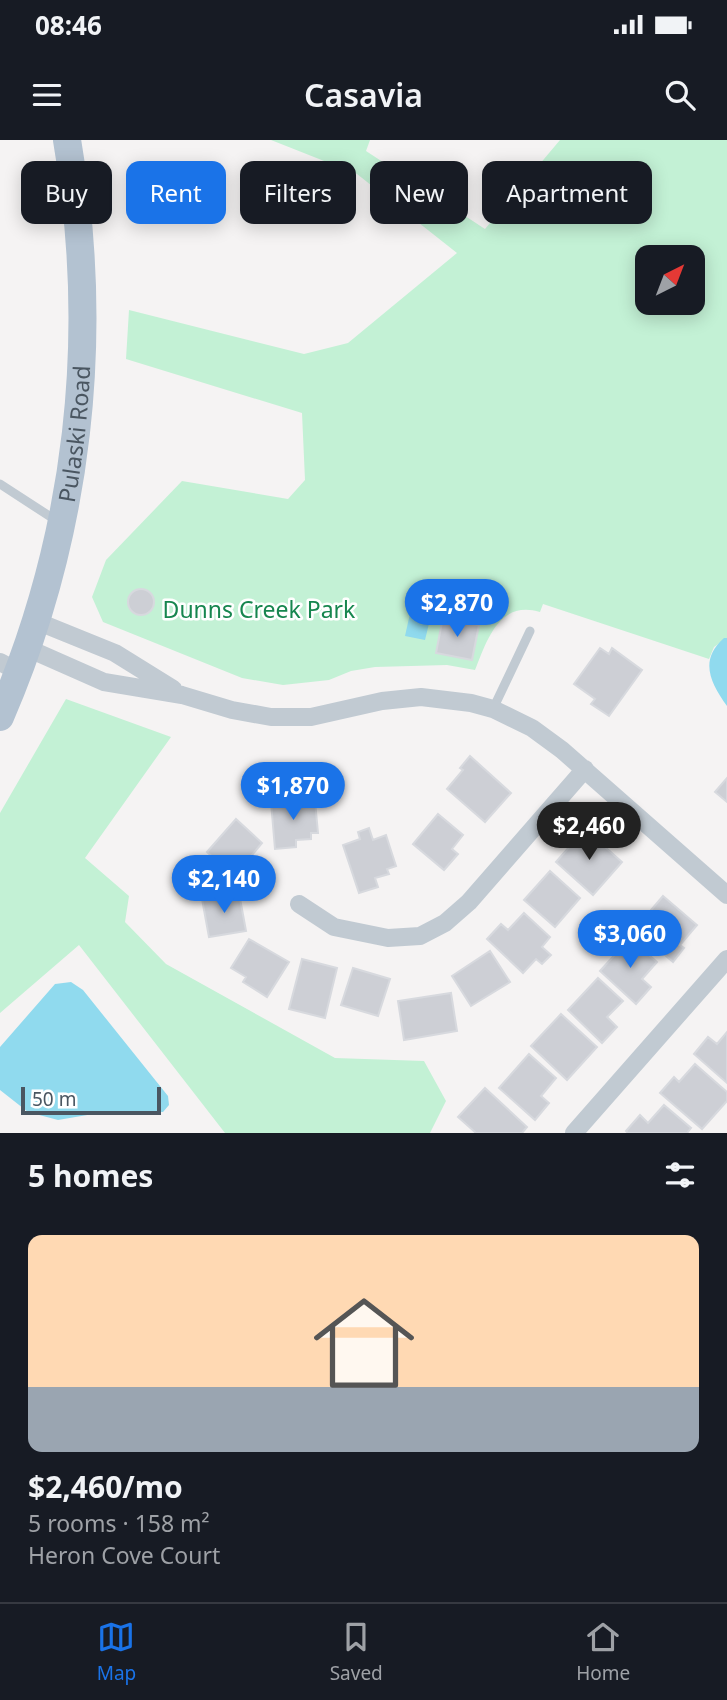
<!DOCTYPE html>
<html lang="en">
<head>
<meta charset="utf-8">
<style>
	body { margin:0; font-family:"Noto Sans",sans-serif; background:#20242c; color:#f1f3f6; height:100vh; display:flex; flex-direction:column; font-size:26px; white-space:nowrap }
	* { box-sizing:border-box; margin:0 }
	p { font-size:23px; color:#9ea1a6 }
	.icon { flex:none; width:38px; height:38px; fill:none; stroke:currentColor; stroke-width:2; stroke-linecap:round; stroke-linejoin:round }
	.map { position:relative; height:993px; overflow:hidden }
	.details { display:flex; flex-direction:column; background:#171b24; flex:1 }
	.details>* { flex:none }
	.hud { position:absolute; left:21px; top:21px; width:686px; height:63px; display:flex; gap:14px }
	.needle { width:46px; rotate:42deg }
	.controls { position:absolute; left:635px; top:105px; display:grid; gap:14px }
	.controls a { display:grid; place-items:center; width:70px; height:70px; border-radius:14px; background:#171b24; box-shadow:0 4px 18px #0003; font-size:35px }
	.scale { position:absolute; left:21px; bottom:18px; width:140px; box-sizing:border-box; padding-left:7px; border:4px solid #4a5661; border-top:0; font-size:19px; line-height:24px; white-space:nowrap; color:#4a5661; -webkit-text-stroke:5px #fff; paint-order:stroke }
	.price { position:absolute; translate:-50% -60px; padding:0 16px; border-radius:24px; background:#1a73e8; color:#fff; font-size:23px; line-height:46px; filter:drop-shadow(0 2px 4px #0008) }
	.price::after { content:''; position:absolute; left:50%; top:42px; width:21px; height:16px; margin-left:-10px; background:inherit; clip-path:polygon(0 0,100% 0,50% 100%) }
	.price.active { background:#222; color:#fff }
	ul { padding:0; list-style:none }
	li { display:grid; align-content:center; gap:14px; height:371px; padding:0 28px }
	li+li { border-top:2px solid #363941 }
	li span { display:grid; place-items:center; height:217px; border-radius:14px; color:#555 }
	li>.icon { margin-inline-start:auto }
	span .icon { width:126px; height:126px; fill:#fffc; stroke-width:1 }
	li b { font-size:30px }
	h2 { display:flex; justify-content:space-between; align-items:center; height:84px; padding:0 28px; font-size:30px }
	.pill { padding:0 24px; border-radius:14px; background:#171b24; box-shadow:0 4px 18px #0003; font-size:24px; line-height:63px }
	.pill.active { background:#1a73e8; color:#fff }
	.status { display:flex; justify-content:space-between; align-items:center; height:49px; padding:0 35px; background:#171b24; direction:ltr }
	.status svg { height:19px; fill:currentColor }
	header { display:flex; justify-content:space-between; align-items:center; height:91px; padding:0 28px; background:#171b24; font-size:32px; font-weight:600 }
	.tabs { display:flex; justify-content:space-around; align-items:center; height:98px; border-top:2px solid #363941; background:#171b24; font-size:19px; color:#9ea1a6 }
	.tabs a { display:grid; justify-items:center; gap:4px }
	.tabs .active { color:#1a73e8 }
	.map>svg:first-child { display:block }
	.green { fill:#c3f1d5; fill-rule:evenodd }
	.water { fill:#90daee }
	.building { fill:#cdcfd5; stroke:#d7d9de; stroke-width:2 }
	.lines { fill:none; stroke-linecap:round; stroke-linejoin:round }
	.lane { stroke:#c1cad2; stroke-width:9 }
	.street { stroke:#c1cad2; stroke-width:18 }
	.primary { stroke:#b3c2d1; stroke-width:28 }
	.labels { text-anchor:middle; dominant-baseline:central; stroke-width:5; stroke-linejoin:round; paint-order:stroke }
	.street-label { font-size:23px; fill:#4a5661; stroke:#fff }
	.park-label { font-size:23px; fill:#17864f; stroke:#fff }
</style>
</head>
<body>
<div class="status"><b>08:46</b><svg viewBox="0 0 49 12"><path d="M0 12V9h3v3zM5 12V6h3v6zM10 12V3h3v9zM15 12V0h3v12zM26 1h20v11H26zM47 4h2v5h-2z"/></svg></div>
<header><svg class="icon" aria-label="menu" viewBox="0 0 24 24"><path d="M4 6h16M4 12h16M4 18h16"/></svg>Casavia<svg class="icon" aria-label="search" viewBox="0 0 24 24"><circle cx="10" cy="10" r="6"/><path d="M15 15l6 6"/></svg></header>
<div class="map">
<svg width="727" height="993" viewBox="0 0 727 993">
	<rect width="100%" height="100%" fill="#f5f3f3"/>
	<!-- green -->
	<path class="green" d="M271,0h99l-4,11 119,78 75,-89h167v498l-13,9 -5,12 -166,-55 -3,8c-41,-12 -53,28 -65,58l-28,-5 -72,2 -24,4 -22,9 -46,5 -41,-7 -139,-56 -11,-25 14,-37 76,-79 106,18 17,-19 -3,-67 -176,-54 3,-49 175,44 44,-11 109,-90 -100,-79zM648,117h45v46h-45z
		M66,559l105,38 -86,121 44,38 -4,26 41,42 169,94 89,3 22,40 -16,32h-205l-146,-188 -79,68v-200z"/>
	<!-- water -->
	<path class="water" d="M415,451l21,4 -11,45 -20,-4z
		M724,498h3v68c-17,-24 -28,-46 -3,-68z
		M71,842l12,8 85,106 1,9 -6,7 -64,1 -41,7 -30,-8 -28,-22v-43l55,-63z"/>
	<!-- building -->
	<path class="building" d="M128 462a13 13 0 1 1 26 0a13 13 0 1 1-26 0Z
		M443,477l36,8 -7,35 -36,-7z
		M600,508l9,6 3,-6 30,22 -33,46 -18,-12 4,-5 -21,-15z
		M470,616l41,37 -26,29 -38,-33 16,-19 -3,-2z
		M727,638v24l-12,-10z
		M300,659v3l15,-1 3,32h-7v6l-15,1v7l-21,2 -4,-47z
		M438,674l25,21 -11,14 6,5 -14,16 -31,-26z
		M236,679l26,24 -15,18 9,8 -13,15 -36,-32z
		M369,688l4,12 13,-5 10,31 -9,3 2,5 -14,4 3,9 -19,6 -16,-48 17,-6 -2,-7z
		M585,689l37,33 -29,33 -37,-33z
		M550,731l30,27 -25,29 -31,-27z
		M239,753l7,38 -37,6 -7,-38z
		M663,756l34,29 -17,20 4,3 -11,14 -38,-33z
		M524,773l26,24 -8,10 9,8 -9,9 -6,-5 -13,14 -36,-34 14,-15 7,6z
		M630,798l27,24 -15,17 9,8 -15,17 -36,-33z
		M249,799l40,23 -22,35 -24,-15 3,-5 -15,-9z
		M490,811l20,31 -39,24 -19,-30z
		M302,819l35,9 -12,50 -36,-9z
		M353,828l37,11 -12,37 -37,-11z
		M598,838l25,23 -16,16 10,10 -15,16 -34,-33z
		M451,853l6,38 -53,9 -6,-39z
		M561,874l36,33 -30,33 -36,-34z
		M727,892v51l-33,-29 14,-17 9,7z
		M529,914l27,24 -15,18 8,7 -14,17 -36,-32z
		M695,924l32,28v9l-25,28 -42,-36 14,-16 5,5z
		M485,948l42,39 -5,6h-46l-18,-16z
		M664,965l27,23 -4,5h-59l-2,-2 14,-16 8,8z"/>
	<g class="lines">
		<!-- lane -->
		<path class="lane" d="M0,344l57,37
			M493,569l37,-78"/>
		<!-- street -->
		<path class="street" d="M36,481l79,32 58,36
			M27,508l77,34 78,13 50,15 39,7h40l71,-16 39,-4 50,6 22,6 39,19 30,22 165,145
			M0,522l19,10
			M299,764l35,23 54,11 32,-2 25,-13 24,-21 116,-133
			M574,993l153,-174"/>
		<!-- primary -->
		<path class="primary" id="s1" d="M0,577c79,-183 101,-381 67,-577"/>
	</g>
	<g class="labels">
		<!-- street labels -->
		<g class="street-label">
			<text stroke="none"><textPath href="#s1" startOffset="294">Pulaski Road</textPath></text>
		</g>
		<!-- park labels -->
		<g class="park-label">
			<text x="259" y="469">Dunns Creek Park</text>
		</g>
	</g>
</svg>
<div class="controls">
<a><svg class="needle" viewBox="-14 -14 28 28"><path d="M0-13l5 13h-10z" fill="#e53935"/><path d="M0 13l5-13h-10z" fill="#9ea1a6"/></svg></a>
</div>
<div class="scale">50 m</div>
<b class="price" style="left:457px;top:499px">$2,870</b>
<b class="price" style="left:293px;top:682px">$1,870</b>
<b class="price active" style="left:589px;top:722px">$2,460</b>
<b class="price" style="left:224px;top:775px">$2,140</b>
<b class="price" style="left:630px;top:830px">$3,060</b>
<div class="hud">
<a class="pill">Buy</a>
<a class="pill active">Rent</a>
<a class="pill">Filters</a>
<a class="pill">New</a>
<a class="pill">Apartment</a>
</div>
</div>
<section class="details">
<h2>5 homes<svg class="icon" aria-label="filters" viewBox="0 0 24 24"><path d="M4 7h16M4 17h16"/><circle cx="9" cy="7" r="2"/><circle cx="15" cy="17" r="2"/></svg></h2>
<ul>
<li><span style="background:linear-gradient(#ffd9b3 70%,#9aa5b1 0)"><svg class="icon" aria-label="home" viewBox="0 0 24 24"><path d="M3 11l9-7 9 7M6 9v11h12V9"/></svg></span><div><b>$2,460/mo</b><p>5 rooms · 158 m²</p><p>Heron Cove Court</p></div></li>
</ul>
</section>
<nav class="tabs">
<a class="active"><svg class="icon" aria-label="map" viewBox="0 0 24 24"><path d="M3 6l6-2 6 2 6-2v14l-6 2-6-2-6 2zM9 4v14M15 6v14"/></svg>Map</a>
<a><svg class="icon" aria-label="saved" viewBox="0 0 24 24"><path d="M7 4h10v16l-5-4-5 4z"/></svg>Saved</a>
<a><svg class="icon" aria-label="home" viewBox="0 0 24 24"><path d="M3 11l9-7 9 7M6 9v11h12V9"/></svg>Home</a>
</nav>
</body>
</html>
